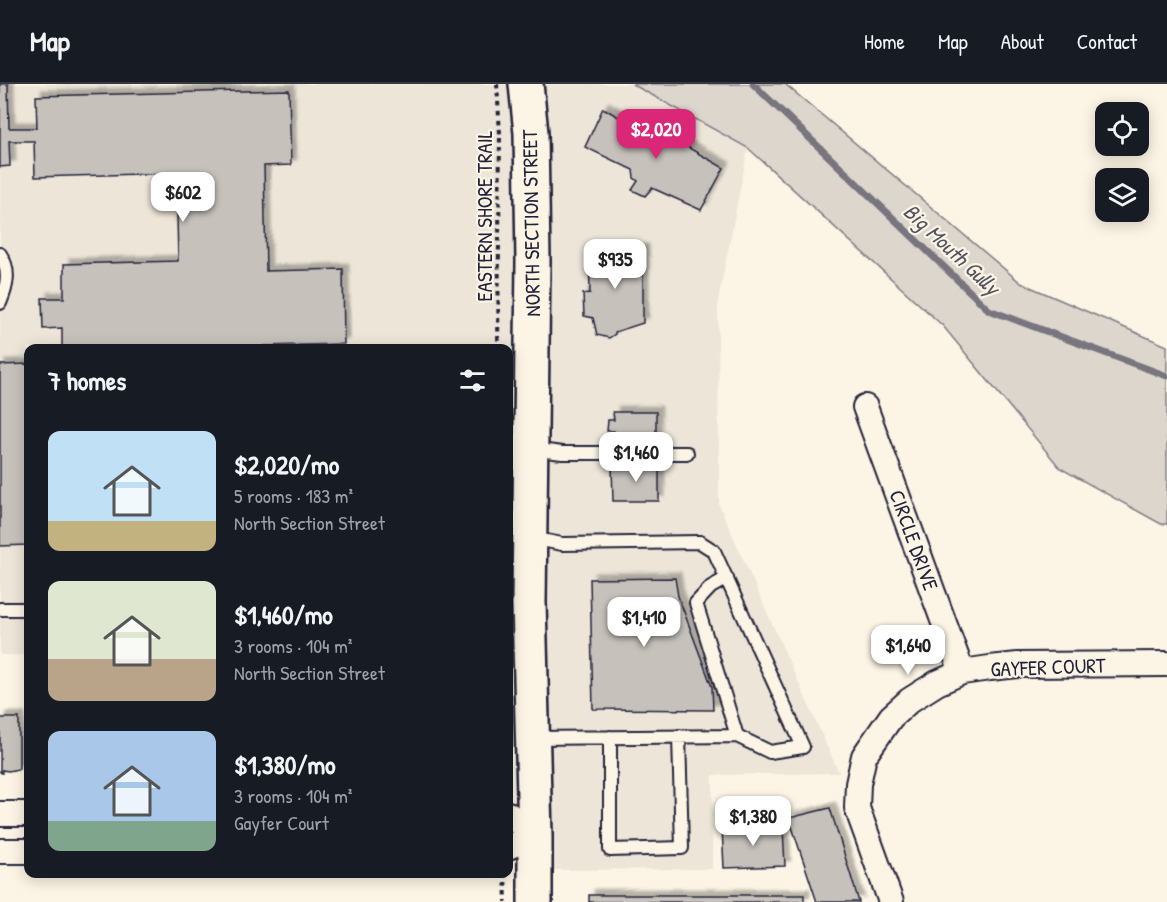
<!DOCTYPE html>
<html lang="en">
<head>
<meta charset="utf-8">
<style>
	body { margin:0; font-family:"Patrick Hand",sans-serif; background:#20242c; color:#f1f3f6; height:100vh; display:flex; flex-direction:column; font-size:22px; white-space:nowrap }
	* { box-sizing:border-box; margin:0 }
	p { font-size:20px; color:#9ea1a6 }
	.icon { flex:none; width:33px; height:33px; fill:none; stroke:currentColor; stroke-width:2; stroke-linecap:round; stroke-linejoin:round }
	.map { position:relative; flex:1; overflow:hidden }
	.details { position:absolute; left:24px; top:260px; width:489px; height:534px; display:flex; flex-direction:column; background:#171b24; border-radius:12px; box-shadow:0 3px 15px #0003 }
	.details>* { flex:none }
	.controls { position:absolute; left:1095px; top:18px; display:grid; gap:12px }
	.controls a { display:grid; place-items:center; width:54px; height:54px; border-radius:12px; background:#171b24; box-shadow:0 3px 15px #0003; font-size:30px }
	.price { position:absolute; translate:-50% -51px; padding:0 14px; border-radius:12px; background:#fff; color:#222; font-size:20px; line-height:39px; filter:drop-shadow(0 2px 3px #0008) }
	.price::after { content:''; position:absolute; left:50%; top:36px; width:18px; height:14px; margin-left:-9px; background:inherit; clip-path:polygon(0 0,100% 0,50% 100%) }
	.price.selected { background:#db2777; color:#fff }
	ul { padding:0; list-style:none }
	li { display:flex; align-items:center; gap:18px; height:150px; padding:0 24px }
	li span { display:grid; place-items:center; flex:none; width:168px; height:120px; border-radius:12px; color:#555 }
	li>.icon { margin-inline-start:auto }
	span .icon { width:72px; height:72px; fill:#fffc; stroke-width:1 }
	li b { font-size:26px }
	h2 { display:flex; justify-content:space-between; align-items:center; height:72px; padding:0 24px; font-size:26px }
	header { display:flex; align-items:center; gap:36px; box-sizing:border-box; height:84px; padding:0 30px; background:#171b24; border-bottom:2px solid #363941 }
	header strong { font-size:28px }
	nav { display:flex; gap:33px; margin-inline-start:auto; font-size:21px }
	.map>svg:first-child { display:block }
	.built { fill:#ece5d8 }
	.green { fill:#dcd6cc; stroke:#7f7c84; stroke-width:1.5 }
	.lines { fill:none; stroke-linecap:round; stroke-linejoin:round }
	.stream { stroke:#78757e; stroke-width:7 }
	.building { fill:#c6c1bb; stroke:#22223b; stroke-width:1.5; filter:url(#shadow) }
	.service-casing { stroke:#22223b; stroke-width:16 }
	.minor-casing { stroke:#22223b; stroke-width:28 }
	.secondary-casing { stroke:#22223b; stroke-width:38 }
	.path { stroke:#22223b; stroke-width:4; stroke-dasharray:4.5 4.5; stroke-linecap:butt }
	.service { stroke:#fcf5e5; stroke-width:12 }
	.minor { stroke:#fcf5e5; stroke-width:24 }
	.secondary { stroke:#fcf5e5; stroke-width:33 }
	.labels { text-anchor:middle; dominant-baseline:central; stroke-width:4.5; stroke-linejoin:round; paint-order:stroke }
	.street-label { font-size:21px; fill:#22223b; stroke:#fcf5e5 }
	.water-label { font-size:22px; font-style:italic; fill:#545362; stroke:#fcf5e5 }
</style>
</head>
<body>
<header>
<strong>Map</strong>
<nav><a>Home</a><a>Map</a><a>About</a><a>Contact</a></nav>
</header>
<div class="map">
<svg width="1167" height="818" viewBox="0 0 1167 818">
	<defs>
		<filter id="shadow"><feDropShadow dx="5.5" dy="-5.5" stdDeviation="1.5" flood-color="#0004"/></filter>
	</defs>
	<rect width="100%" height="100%" fill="#fcf5e5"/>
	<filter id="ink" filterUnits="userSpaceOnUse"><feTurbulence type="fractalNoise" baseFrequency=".0167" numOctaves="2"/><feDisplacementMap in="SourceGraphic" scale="12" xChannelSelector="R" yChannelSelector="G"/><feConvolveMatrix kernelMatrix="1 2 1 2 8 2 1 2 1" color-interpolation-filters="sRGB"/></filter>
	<g filter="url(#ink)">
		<!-- built -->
		<path class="built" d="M0,0h632l116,64 -30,153 1,204 120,268 -126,2 -1,94 -196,1 3,-224 -11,-1v-297h-480v307h-28z"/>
		<!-- green -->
		<path class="green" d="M632,0h153l236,199 146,63v178h-6l-101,-56 -117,-142 -195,-178z"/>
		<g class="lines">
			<!-- stream -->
			<path class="stream" d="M753,0l236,226 178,66"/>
		</g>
		<!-- building -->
		<path class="building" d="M0,0h8l1,44h28l-1,-32 253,-6 2,75 -27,1 2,105 77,-2 1,75 -80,2v2h-202v-20l-19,1 -1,-31h22v-34l114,-3 -2,-88 -141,4 -1,-36h-25l1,25 -10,1z
			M603,24l50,29 3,-8 68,39 -23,42 -49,-22 -7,8 -13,-6 6,-9 -4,-3 -1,-8 -48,-23z
			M589,164l54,2v73l-28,9v2l-6,4 -12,-3 -4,-17 -9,-2 -1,-22 7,-1z
			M28,280v181l-28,1v-181z
			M613,328h43v28l-42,-1v-8h-7l1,-11h6z
			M612,382h47v35h-46z
			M675,494l3,18 34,91 1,23 -120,-1 -3,-130z
			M0,634h19v51l-11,2 -6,-1v3l-2,-1z
			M830,724l29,94h-42l-28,-84z
			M783,743l2,39 -61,2 -2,-40z
			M589,811h215v7h-215z"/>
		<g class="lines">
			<defs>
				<path id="service" d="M0,170c11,16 7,33 0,49
					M532,365l30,4h125
					M531,454l31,6 138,-2 14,9 89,196 -33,5 -33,-16 -202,2
					M727,494l-16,9 -15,16 41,133
					M0,525h28
					M610,653v113l72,-2 -3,-112"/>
				<path id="minor" d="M865,323l97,265
					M0,730h28
					M508,730l27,22 -27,11
					M0,767h28
					M891,818l-34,-94 1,-24 6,-28 27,-39 19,-17 27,-17 25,-11 28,-4 28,-3 149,-1"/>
				<path id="secondary" d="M526,0l5,49 2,128 -4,341 6,234v66"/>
			</defs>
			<!-- service casing -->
			<use href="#service" class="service-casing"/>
			<!-- minor casing -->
			<use href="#minor" class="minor-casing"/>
			<!-- secondary casing -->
			<use href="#secondary" class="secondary-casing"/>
			<!-- path -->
			<path class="path" d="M497,0l3,50 -2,214
				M505,789l1,29"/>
			<!-- service -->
			<use href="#service" class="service"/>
			<!-- minor -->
			<use href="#minor" class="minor"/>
			<!-- secondary -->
			<use href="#secondary" class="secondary"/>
		</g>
	</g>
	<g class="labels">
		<!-- street labels -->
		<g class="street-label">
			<text transform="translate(484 132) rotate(-90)">EASTERN SHORE TRAIL</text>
			<text transform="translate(531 139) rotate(-91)">NORTH SECTION STREET</text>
			<text transform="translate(914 456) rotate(70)">CIRCLE DRIVE</text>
			<text transform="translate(1048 583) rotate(-2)">GAYFER COURT</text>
		</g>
		<!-- water labels -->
		<g class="water-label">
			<text transform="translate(952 165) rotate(43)">Big Mouth Gully</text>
		</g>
	</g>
</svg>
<div class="controls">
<a><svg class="icon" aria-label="locate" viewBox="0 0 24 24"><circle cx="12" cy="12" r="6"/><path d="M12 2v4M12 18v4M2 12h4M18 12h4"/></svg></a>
<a><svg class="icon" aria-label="layers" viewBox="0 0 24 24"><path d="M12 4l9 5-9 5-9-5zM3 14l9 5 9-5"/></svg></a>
</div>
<b class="price selected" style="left:656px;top:76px">$2,020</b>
<b class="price" style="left:183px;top:139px">$602</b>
<b class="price" style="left:615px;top:206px">$935</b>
<b class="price" style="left:636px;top:399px">$1,460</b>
<b class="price" style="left:644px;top:564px">$1,410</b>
<b class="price" style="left:908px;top:592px">$1,640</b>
<b class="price" style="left:753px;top:763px">$1,380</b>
<section class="details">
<h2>7 homes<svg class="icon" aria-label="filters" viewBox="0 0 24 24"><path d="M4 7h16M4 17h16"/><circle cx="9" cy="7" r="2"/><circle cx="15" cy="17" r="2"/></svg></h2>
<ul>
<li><span style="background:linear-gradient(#bfe0f5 75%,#c2b280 0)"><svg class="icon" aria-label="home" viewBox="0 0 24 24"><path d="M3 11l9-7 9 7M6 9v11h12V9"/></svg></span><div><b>$2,020/mo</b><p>5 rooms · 183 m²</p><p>North Section Street</p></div></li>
<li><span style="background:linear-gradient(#dfe7d0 65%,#b9a48a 0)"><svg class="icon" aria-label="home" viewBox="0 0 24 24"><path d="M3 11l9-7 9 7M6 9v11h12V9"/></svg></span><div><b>$1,460/mo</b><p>3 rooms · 104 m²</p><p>North Section Street</p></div></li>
<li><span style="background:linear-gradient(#a9c7e8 75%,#7fa58c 0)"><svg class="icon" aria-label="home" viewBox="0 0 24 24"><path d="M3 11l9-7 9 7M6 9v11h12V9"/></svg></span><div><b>$1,380/mo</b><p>3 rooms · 104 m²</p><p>Gayfer Court</p></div></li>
</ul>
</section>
</div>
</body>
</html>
